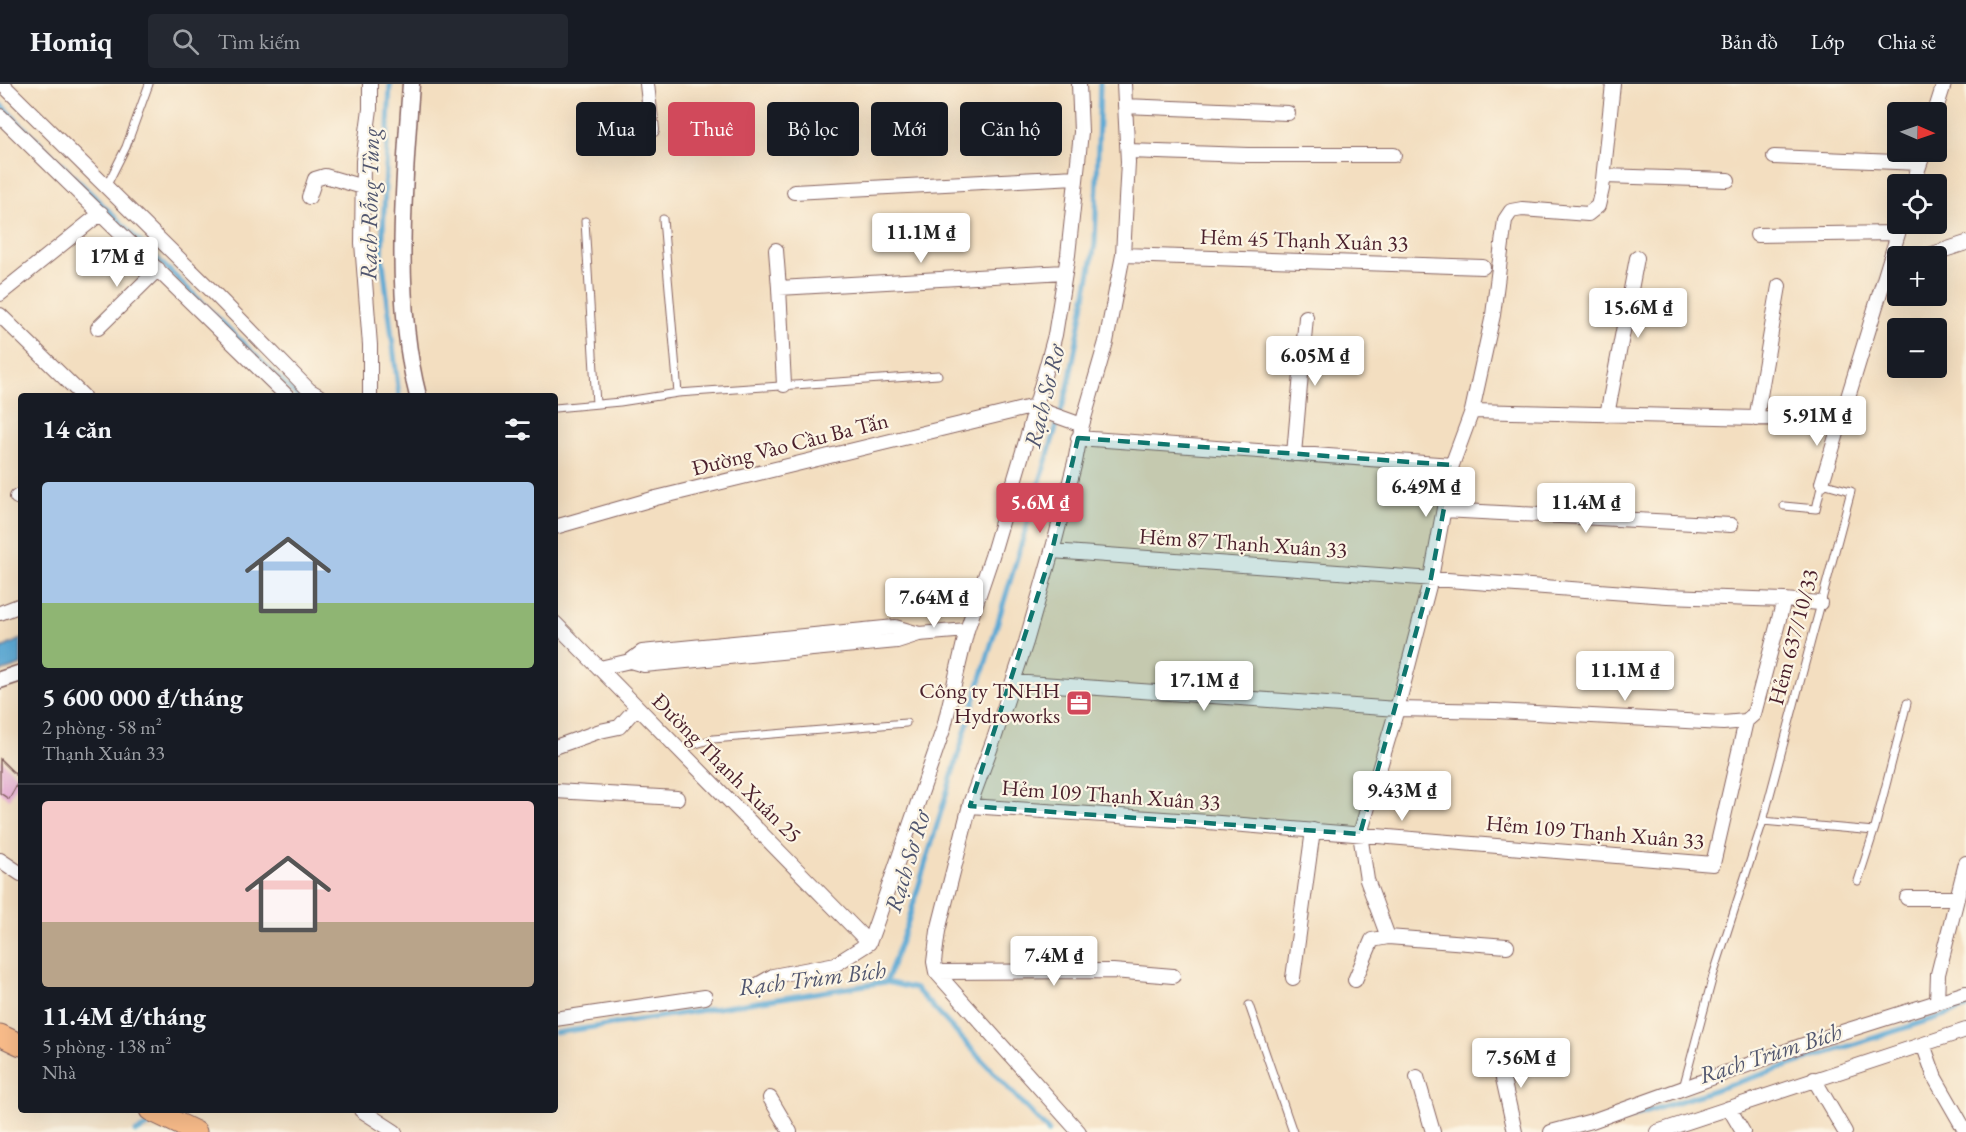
<!DOCTYPE html>
<html lang="vi">
<head>
<meta charset="utf-8">
<style>
	body { margin:0; font-family:"EB Garamond",serif; background:#242831; color:#f1f3f6; height:100vh; display:flex; flex-direction:column; font-size:22px; white-space:nowrap }
	* { box-sizing:border-box; margin:0 }
	p { font-size:20px; color:#9ea1a6 }
	.icon { flex:none; width:33px; height:33px; fill:none; stroke:currentColor; stroke-width:2; stroke-linecap:round; stroke-linejoin:round }
	.map { position:relative; flex:1; overflow:hidden }
	.side { position:absolute; left:18px; top:309px; width:540px; height:720px; display:flex; flex-direction:column; background:#171b24; border-radius:6px; box-shadow:0 6px 24px #0002 }
	.side>* { flex:none }
	.guide { position:absolute; left:576px; top:18px; width:570px; height:54px; display:flex; gap:12px }
	.needle { width:39px; rotate:92deg }
	.controls { position:absolute; left:1887px; top:18px; display:grid; gap:12px }
	.controls a { display:grid; place-items:center; width:60px; height:60px; border-radius:6px; background:#171b24; box-shadow:0 6px 24px #0002; font-size:30px }
	.price { position:absolute; translate:-50% -51px; padding:0 14px; border-radius:6px; background:#fff; color:#222; font-size:20px; line-height:39px; filter:drop-shadow(0 2px 3px #0008) }
	.price::after { content:''; position:absolute; left:50%; top:36px; width:18px; height:14px; margin-left:-9px; background:inherit; clip-path:polygon(0 0,100% 0,50% 100%) }
	.price.active { background:#d1495b; color:#fff }
	ul { padding:0; list-style:none }
	li { display:grid; align-content:center; gap:12px; height:318px; padding:0 24px }
	li+li { border-top:2px solid #363941 }
	li span { display:grid; place-items:center; height:186px; border-radius:6px; color:#555 }
	li>.icon { margin-inline-start:auto }
	span .icon { width:108px; height:108px; fill:#fffc; stroke-width:1 }
	li b { font-size:26px }
	h2 { display:flex; justify-content:space-between; align-items:center; height:72px; padding:0 24px; font-size:26px }
	.tag { padding:0 21px; border-radius:6px; background:#171b24; box-shadow:0 6px 24px #0002; font-size:21px; line-height:54px }
	.tag.active { background:#d1495b; color:#fff }
	header { display:flex; align-items:center; gap:36px; box-sizing:border-box; height:84px; padding:0 30px; background:#171b24; border-bottom:2px solid #363941 }
	header strong { font-size:28px }
	nav { display:flex; gap:33px; margin-inline-start:auto; font-size:21px }
	.search { width:420px; height:54px; background:#242831; display:flex; align-items:center; gap:15px; box-sizing:border-box; padding:0 21px; border-radius:6px; color:#9ea1a6; font-size:22px }
	.map>svg:first-child { display:block }
	.water { fill:#5ba9d4; stroke:#526480; stroke-width:1.5 }
	.lines { fill:none; stroke-linecap:round; stroke-linejoin:round }
	.stream { stroke:#5ba9d4; stroke-width:5 }
	.building { fill:#e49dd3 }
	.service-casing { stroke:#85625f; stroke-width:9 }
	.minor-casing { stroke:#85625f; stroke-width:16 }
	.tertiary-casing { stroke:#85625f; stroke-width:19 }
	.primary-casing { stroke:#85625f; stroke-width:23 }
	.service { stroke:#fff; stroke-width:7 }
	.minor { stroke:#fff; stroke-width:14 }
	.tertiary { stroke:#fff; stroke-width:16 }
	.primary { stroke:#f9bc8a; stroke-width:21 }
	.marked { fill:#0f766e; fill-opacity:0.2; stroke:#0f766e; stroke-width:4.5; stroke-dasharray:12 8; stroke-linejoin:round }
	.labels { text-anchor:middle; dominant-baseline:central; stroke-width:4.5; stroke-linejoin:round; paint-order:stroke }
	.street-label { font-size:22px; fill:#4a1f2b; stroke:#fcf5e5 }
	.poi-label { font-size:22px; fill:#4a1f2b; stroke:#fcf5e5; text-anchor:end }
	.water-label { font-size:24px; font-style:italic; fill:#51566f; stroke:#fcf5e5 }
</style>
</head>
<body>
<header>
<strong>Homiq</strong>
<div class="search"><svg class="icon" aria-label="search" viewBox="0 0 24 24"><circle cx="10" cy="10" r="6"/><path d="M15 15l6 6"/></svg>Tìm kiếm</div>
<nav><a>Bản đồ</a><a>Lớp</a><a>Chia sẻ</a></nav>
</header>
<div class="map">
<svg width="1966" height="1048" viewBox="0 0 1966 1048">
	<rect width="100%" height="100%" fill="#fcf5e5"/>
	<filter id="ink" filterUnits="userSpaceOnUse"><feTurbulence type="fractalNoise" baseFrequency=".0167" numOctaves="2"/><feDisplacementMap in="SourceGraphic" scale="12" xChannelSelector="R" yChannelSelector="G"/><feConvolveMatrix kernelMatrix="1 2 1 2 8 2 1 2 1" color-interpolation-filters="sRGB"/></filter>
	<filter id="wash" filterUnits="userSpaceOnUse"><feTurbulence type="fractalNoise" baseFrequency=".008" numOctaves="4" result="noise"/><feDisplacementMap in="SourceGraphic" scale="24" xChannelSelector="R" yChannelSelector="G"/><feGaussianBlur stdDeviation="1.35" result="paint"/><feColorMatrix in="noise" values="0 0 0 0 0 0 0 0 0 0 0 0 0 0 0 0 0 1.4 0 .05"/><feComposite in="paint" operator="in"/></filter>
	<g filter="url(#wash)">
		<rect width="100%" height="100%" fill="#f3dec0"/>
		<!-- water -->
		<path class="water" d="M21,555v26l-21,7v-23z"/>
		<g class="lines">
			<!-- stream -->
			<path class="stream" d="M390,0l-8,170 17,142
				M0,20l297,292
				M886,898l21,-57 161,-537 27,-144 5,-160
				M555,949l331,-51 30,7 133,143
				M136,1048l22,-11
				M1585,1048l381,-124"/>
		</g>
		<g id="blocks">
			<!-- building -->
			<path class="building" d="M0,675l20,20 -11,20 -9,-6z"/>
		</g>
	</g>
	<g filter="url(#ink)">
		<use href="#blocks" fill-opacity="0" stroke="#85625f" stroke-width="1.5"/>
		<g class="lines">
			<defs>
				<path id="service" d="M106,103l20,-40 23,-63
					M663,135l15,174
					M585,137l11,183
					M555,324l65,-6 58,-9 260,-18
					M679,665l34,-10 193,-16
					M1763,737l111,10
					M1858,797l17,-53 32,-125
					M1249,921l44,127
					M1683,1004l30,-112 50,-155 88,-330 -29,-8 -6,26 -32,-3"/>
				<path id="minor" d="M2,0l214,211 93,95 10,6
					M370,0v25l-7,52 -1,82 8,102v51
					M647,0l5,46
					M1125,22l163,7
					M1935,28l9,-28
					M0,32l287,280
					M1128,67l120,4h146
					M1774,73l146,6
					M1604,92l124,4
					M1913,100l11,-32
					M794,108l282,-15
					M309,113l6,-18 10,-3 38,11
					M1757,151l141,-2
					M776,166l3,38 5,97
					M1123,171l360,12
					M1926,172l40,-13
					M779,204l286,-16
					M0,210l101,-81
					M0,231l83,81
					M98,244l60,-59
					M1472,327l369,9 60,-196
					M1607,331l30,-157
					M1756,335l23,-133
					M1078,354l374,27 20,-54 21,-96 12,-95 6,-9 11,-2 66,5 10,-8 4,-17 11,-105
					M1294,370l12,-137
					M1452,381l-21,113 -34,131 -37,125 7,46 21,57 119,9
					M1822,399l19,-63
					M17,413l4,-2
					M1444,426l287,15
					M555,443l101,-29 379,-92 5,4 42,15
					M1052,467l615,45 117,4 36,3
					M0,529l21,-8
					M555,539l314,320
					M919,550l48,-4
					M600,584l30,-7 12,-9 253,-25 24,7 -22,7 -253,24 -14,-4
					M1013,598l384,27 99,2 227,12 23,-2 8,-7 30,-114
					M555,663l45,-16 19,-4 18,-20
					M555,707l122,7
					M970,722l238,16 505,42 33,-143
					M0,776l21,14
					M1907,814h50
					M936,888l177,-1 60,5
					M1293,894l20,-148
					M1355,896l17,-40 16,-3
					M752,904l21,-12 63,-12 33,-21 8,-22 67,-194 23,-97 25,-74 37,-125 26,-96 13,-80 9,-84 4,-39 -2,-48
					M1937,918l1,-28 28,-111
					M555,935l150,-22
					M1923,960l12,34 31,54
					M1497,968l18,80
					M1417,993l16,55
					M1814,995l31,53
					M770,1014l20,34
					M1729,1024l14,24
					M361,1026l34,22
					M1079,1048l-143,-160 -2,-10 4,-31 33,-130 24,-65 31,-94 28,-98 21,-82 7,-37 24,-83 17,-87 5,-93 -4,-78
					M1551,1048l41,-11 228,-82 146,-46
					M1657,1048l309,-102"/>
				<path id="tertiary" d="M411,0c-7,99 -18,216 7,312
					M0,596l21,-7"/>
				<path id="primary" d="M0,951l21,10
					M150,1026l46,22"/>
			</defs>
			<!-- service casing -->
			<use href="#service" class="service-casing"/>
			<!-- minor casing -->
			<use href="#minor" class="minor-casing"/>
			<!-- tertiary casing -->
			<use href="#tertiary" class="tertiary-casing"/>
			<!-- primary casing -->
			<use href="#primary" class="primary-casing"/>
			<!-- service -->
			<use href="#service" class="service"/>
			<!-- minor -->
			<use href="#minor" class="minor"/>
			<!-- tertiary -->
			<use href="#tertiary" class="tertiary"/>
			<!-- primary -->
			<use href="#primary" class="primary"/>
		</g>
	</g>
	<!-- marked area -->
	<path class="marked" d="M1078,354l374,27 -21,113 -71,256 -390,-28 82,-255z"/>
	<!-- icons -->
	<defs>
		<symbol id="office-square" viewBox="-11 -11 22 22"><rect x="-9" y="-9" width="18" height="18" rx="4" fill="#d1495b" stroke="#fcf5e5"/><path d="M-6-3h4V-5.5h4V-3h4V5H-6ZM-1-4.5V-3h2v-1.5ZM-6 0V1H6V0Z" fill="#fff"/></symbol>
	</defs>
	<g fill-rule="evenodd">
		<use href="#office-square" x="1064" y="604" width="30" height="30"/>
	</g>
	<g class="labels">
		<!-- street labels -->
		<g class="street-label">
			<text transform="translate(1304 156) rotate(2)">Hẻm 45 Thạnh Xuân 33</text>
			<text transform="translate(790 360) rotate(-14)">Đường Vào Cầu Ba Tấn</text>
			<text transform="translate(1243 459) rotate(4)">Hẻm 87 Thạnh Xuân 33</text>
			<text transform="translate(1793 553) rotate(-75)">Hẻm 637/10/33</text>
			<text transform="translate(727 684) rotate(45)">Đường Thạnh Xuân 25</text>
			<text transform="translate(1111 711) rotate(4)">Hẻm 109 Thạnh Xuân 33</text>
			<text transform="translate(1595 748) rotate(5)">Hẻm 109 Thạnh Xuân 33</text>
		</g>
		<!-- poi labels -->
		<g class="poi-label">
			<text x="1060" y="606">Công ty TNHH<tspan x="1060" dy="25">Hydroworks</tspan></text>
		</g>
		<!-- water labels -->
		<g class="water-label">
			<text transform="translate(369 120) rotate(-89)">Rạch Rỗng Tùng</text>
			<text transform="translate(1044 312) rotate(-76)">Rạch Sơ Rơ</text>
			<text transform="translate(907 777) rotate(-73)">Rạch Sơ Rơ</text>
			<text transform="translate(812 894) rotate(-7)">Rạch Trùm Bích</text>
			<text transform="translate(1770 969) rotate(-18)">Rạch Trùm Bích</text>
		</g>
	</g>
</svg>
<div class="controls">
<a><svg class="needle" viewBox="-14 -14 28 28"><path d="M0-13l5 13h-10z" fill="#e53935"/><path d="M0 13l5-13h-10z" fill="#9ea1a6"/></svg></a>
<a><svg class="icon" aria-label="locate" viewBox="0 0 24 24"><circle cx="12" cy="12" r="6"/><path d="M12 2v4M12 18v4M2 12h4M18 12h4"/></svg></a>
<a>+</a>
<a>−</a>
</div>
<b class="price" style="left:921px;top:180px">11.1M ₫</b>
<b class="price" style="left:117px;top:204px">17M ₫</b>
<b class="price" style="left:1638px;top:255px">15.6M ₫</b>
<b class="price" style="left:1315px;top:303px">6.05M ₫</b>
<b class="price" style="left:1817px;top:363px">5.91M ₫</b>
<b class="price" style="left:1426px;top:434px">6.49M ₫</b>
<b class="price active" style="left:1040px;top:450px">5.6M ₫</b>
<b class="price" style="left:1586px;top:450px">11.4M ₫</b>
<b class="price" style="left:934px;top:545px">7.64M ₫</b>
<b class="price" style="left:1625px;top:618px">11.1M ₫</b>
<b class="price" style="left:1204px;top:628px">17.1M ₫</b>
<b class="price" style="left:1402px;top:738px">9.43M ₫</b>
<b class="price" style="left:1054px;top:903px">7.4M ₫</b>
<b class="price" style="left:1521px;top:1005px">7.56M ₫</b>
<div class="guide">
<a class="tag">Mua</a>
<a class="tag active">Thuê</a>
<a class="tag">Bộ lọc</a>
<a class="tag">Mới</a>
<a class="tag">Căn hộ</a>
</div>
<section class="side">
<h2>14 căn<svg class="icon" aria-label="filters" viewBox="0 0 24 24"><path d="M4 7h16M4 17h16"/><circle cx="9" cy="7" r="2"/><circle cx="15" cy="17" r="2"/></svg></h2>
<ul>
<li><span style="background:linear-gradient(#a9c7e8 65%,#8fb573 0)"><svg class="icon" aria-label="home" viewBox="0 0 24 24"><path d="M3 11l9-7 9 7M6 9v11h12V9"/></svg></span><div><b>5 600 000 ₫/tháng</b><p>2 phòng · 58 m²</p><p>Thạnh Xuân 33</p></div></li>
<li><span style="background:linear-gradient(#f6c9c9 65%,#b9a48a 0)"><svg class="icon" aria-label="home" viewBox="0 0 24 24"><path d="M3 11l9-7 9 7M6 9v11h12V9"/></svg></span><div><b>11.4M ₫/tháng</b><p>5 phòng · 138 m²</p><p>Nhà</p></div></li>
</ul>
</section>
</div>
</body>
</html>
